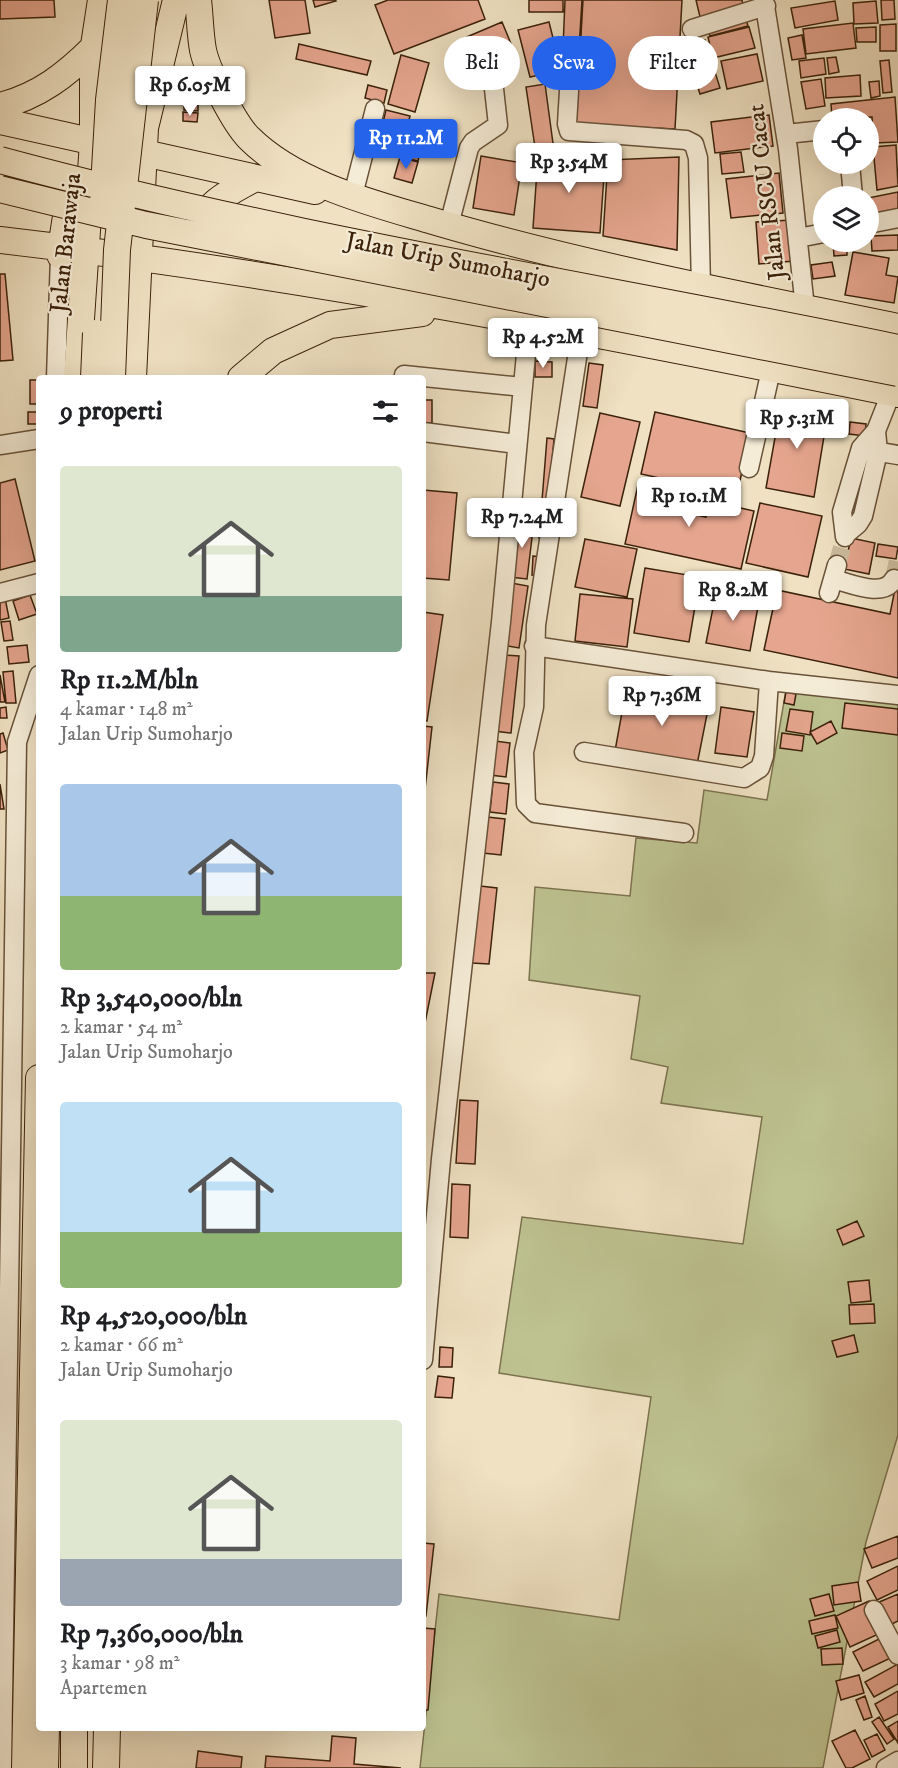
<!DOCTYPE html>
<html lang="id">
<head>
<meta charset="utf-8">
<style>
	body { margin:0; font-family:"IM FELL DW Pica",serif; background:#f6f6f6; color:#202124; height:100vh; display:flex; flex-direction:column; font-size:22px; white-space:nowrap }
	* { box-sizing:border-box; margin:0 }
	p { font-size:20px; color:#757577 }
	.icon { flex:none; width:33px; height:33px; fill:none; stroke:currentColor; stroke-width:2; stroke-linecap:round; stroke-linejoin:round }
	.map { position:relative; flex:1; overflow:hidden }
	.sheet { position:absolute; left:36px; top:375px; width:390px; height:1356px; display:flex; flex-direction:column; background:#fff; border-radius:6px; box-shadow:0 6px 24px #0002 }
	.sheet>* { flex:none }
	.hud { position:absolute; left:444px; top:36px; width:363px; height:54px; display:flex; gap:12px }
	.tools { position:absolute; left:813px; top:108px; display:grid; gap:12px }
	.tools a { display:grid; place-items:center; width:66px; height:66px; border-radius:50%; background:#fff; box-shadow:0 6px 24px #0002; font-size:30px }
	.price { position:absolute; translate:-50% -51px; padding:0 14px; border-radius:6px; background:#fff; color:#222; font-size:20px; line-height:39px; filter:drop-shadow(0 2px 3px #0008) }
	.price::after { content:''; position:absolute; left:50%; top:36px; width:18px; height:14px; margin-left:-9px; background:inherit; clip-path:polygon(0 0,100% 0,50% 100%) }
	.price.active { background:#2563eb; color:#fff }
	ul { padding:0; list-style:none }
	li { display:grid; align-content:center; gap:12px; height:318px; padding:0 24px }
	li span { display:grid; place-items:center; height:186px; border-radius:6px; color:#555 }
	li>.icon { margin-inline-start:auto }
	span .icon { width:108px; height:108px; fill:#fffc; stroke-width:1 }
	li b { font-size:26px }
	h2 { display:flex; justify-content:space-between; align-items:center; height:72px; padding:0 24px; font-size:26px }
	.chip { padding:0 21px; border-radius:27px; background:#fff; box-shadow:0 6px 24px #0002; font-size:21px; line-height:54px }
	.chip.active { background:#2563eb; color:#fff }
	.map>svg:first-child { display:block }
	.green { fill:#bdc290; stroke:#7c724e; stroke-width:1.5 }
	.building { fill:#e5a58e; stroke:#3c220b; stroke-width:1.5 }
	.lines { fill:none; stroke-linecap:round; stroke-linejoin:round }
	.minor-tunnel { stroke:#cbbb9d; stroke-width:18; stroke-dasharray:18 9; stroke-linecap:butt }
	.minor-casing { stroke:#695239; stroke-width:21 }
	.highway-casing { stroke:#3c220b; stroke-width:28 }
	.minor { stroke:#f5ecd7; stroke-width:18 }
	.highway { stroke:#efe1c2; stroke-width:26 }
	.highway-bridge-casing { stroke:#3c220b; stroke-width:28; stroke-linecap:butt }
	.highway-bridge { stroke:#efe1c2; stroke-width:26 }
	.labels { text-anchor:middle; dominant-baseline:central; stroke-width:4.5; stroke-linejoin:round; paint-order:stroke }
	.street-label { font-size:24px; fill:#3c220b; stroke:#f5ecd7 }
</style>
</head>
<body>
<div class="map">
<svg width="898" height="1768" viewBox="0 0 898 1768">
	<rect width="100%" height="100%" fill="#efe1c2"/>
	<filter id="stains"><feTurbulence type="fractalNoise" baseFrequency=".00333" numOctaves="4"/><feColorMatrix values="0 0 0 0 .2 0 0 0 0 .09 0 0 0 0 .02 0 0 0 .5 -.17"/></filter>
	<radialGradient id="worn" r=".72"><stop offset=".6" stop-color="#630" stop-opacity="0"/><stop offset="1" stop-color="#630" stop-opacity=".3"/></radialGradient>
	<!-- green -->
	<path class="green" d="M786,690l112,12v733l-32,107 -43,226h-403l19,-174 180,26 32,-223 -152,-24 23,-156 221,27 19,-127 -101,-14 7,-36 -37,-8 9,-63 -111,-16 6,-93 95,9 6,-58 61,5 7,-53 63,10z"/>
	<!-- building -->
	<path class="building" d="M0,0h54l1,17 -55,2z
		M269,0h36l5,33 -35,5z
		M313,0h22l1,1 -21,6z
		M388,0h90l7,19 -91,35 -19,-49z
		M529,0h34v12h-34z
		M565,0h17l-3,49 -16,-1z
		M583,0h99l-7,129 -99,-5z
		M696,0h46l2,11 -43,10z
		M881,0h13l1,19 -13,1z
		M835,1l3,19 -43,8 -4,-20z
		M876,1l2,22 -24,1 -1,-21z
		M745,15l3,11 -38,10 -3,-11z
		M502,22l12,29 -40,17 -12,-29z
		M549,22l12,48 -31,7 -12,-47z
		M853,23l3,25 -50,6 -3,-25z
		M896,24v27h-16v-26z
		M749,27l6,21 -42,10 -5,-21z
		M876,27v15h-19l-1,-14z
		M802,35l4,23 -14,2 -4,-22z
		M705,40l15,48 -20,6 -15,-48z
		M299,44l72,17 -4,14 -71,-16z
		M757,54l6,27 -36,8 -6,-28z
		M401,55l28,8 -14,49 -27,-8z
		M565,55h12l-1,25 -12,-1z
		M836,57l3,15 -10,2 -2,-16z
		M824,58l2,16 -25,4 -2,-17z
		M889,60l3,32 -9,1 -3,-32z
		M860,75l1,21 -35,2 -1,-20z
		M821,79l4,27 -19,3 -5,-27z
		M879,81l1,15 -9,2 -2,-16z
		M545,84l9,67 -18,3 -10,-67z
		M368,85l19,5 -3,13 -19,-5z
		M184,96l14,1v14l-14,-1z
		M895,97l3,45 -24,1 -2,-26 -40,1 -1,-14z
		M386,110l24,6 -10,41 -24,-6z
		M183,112l15,1 -1,9 -14,-1z
		M769,115l4,31 -58,7 -4,-31z
		M409,123l17,4 -8,34 -18,-4z
		M896,145l2,41 -21,4 -4,-43z
		M741,152l3,20 -22,2 -2,-20z
		M481,156l41,7 -8,52 -41,-7z
		M538,156l67,5 -5,72 -67,-5z
		M400,157l18,5 -6,21 -18,-5z
		M679,157l-2,93 -74,-14 5,-76z
		M779,173l4,40 -52,5 -5,-39z
		M898,192v17l-30,6v-17z
		M791,220l3,41 -35,3 -3,-42z
		M898,235v15l-26,1 -1,-15z
		M833,242h14v13l-13,1z
		M853,252l36,6 -3,17 12,2 -4,26 -49,-8z
		M832,262l3,14 -22,3 -2,-14z
		M0,274h5l8,86 -13,1z
		M535,361l17,1v15h-17z
		M589,363l14,2 -6,43 -14,-2z
		M30,380h9v24h-9z
		M423,400h9v23h-9z
		M781,404l47,8 -14,85 -48,-9z
		M28,412h11v12h-11z
		M655,412l95,21 -13,62 -96,-21z
		M600,413l40,9 -20,84 -39,-9z
		M850,422l16,2 -1,12 -16,-2z
		M547,438l7,1 -9,100 -6,-1z
		M15,479l20,82 -35,9v-87z
		M638,485l47,10 -3,17 24,5 3,-16 45,10 -13,58 -116,-25z
		M423,490l34,3 -8,87 -26,-2z
		M760,503l62,13 -14,61 -62,-14z
		M517,519l17,2 -7,58 -17,-2z
		M851,538l24,5 -6,31 -25,-5z
		M585,539l52,10 -10,48 -52,-10z
		M878,544l20,3 -2,12 -20,-3z
		M533,556l9,1 -2,19 -8,-1z
		M645,568l55,9 -11,65 -55,-9z
		M898,574v104l-134,-28 13,-60 113,24z
		M511,583l17,3 -9,62 -17,-3z
		M716,593l43,8 -9,50 -44,-8z
		M580,594l53,5 -6,48 -52,-6z
		M30,595l7,19 -18,6 -6,-19z
		M5,598l4,20 -9,2v-21z
		M423,612l20,3 -16,106h-4z
		M10,621l3,19 -9,1 -3,-19z
		M27,645l2,17 -20,2 -2,-17z
		M503,655l16,1 -8,77 -17,-2z
		M13,671l3,32h-10l-3,-31z
		M0,675l5,27h-5z
		M626,690l83,14 -12,61 -82,-14z
		M786,692l10,2 -2,11 -10,-2z
		M845,703l53,6v26l-56,-7z
		M6,707l1,11h-7v-10z
		M721,707l33,5 -7,45 -32,-4z
		M790,709l23,3 -3,23 -24,-4z
		M831,721l6,12 -20,11 -7,-12z
		M423,726l9,1 -9,80z
		M3,733l5,17 -8,3v-19z
		M782,733l22,3 -2,15 -22,-3z
		M495,741l15,2 -4,34 -16,-2z
		M493,782l16,2 -3,30 -16,-2z
		M0,784l4,25h-4z
		M487,817l18,2 -4,36 -18,-2z
		M480,886l17,2 -8,76 -17,-1z
		M423,973h12l-12,60z
		M460,1100l18,1 -3,63 -19,-1z
		M452,1184l18,1 -2,53 -18,-1z
		M857,1221l7,15 -21,9 -6,-15z
		M869,1280l2,21 -20,2 -3,-21z
		M874,1304l1,19 -25,1 -1,-19z
		M854,1335l4,17 -21,5 -5,-16z
		M440,1347l13,1 -1,19h-13z
		M438,1376l16,2 -2,20 -17,-1z
		M898,1536v22l-26,10 -8,-19z
		M423,1543l11,1 -8,72h-3z
		M898,1566v24l-21,10 -10,-19z
		M858,1582l3,19 -27,4 -2,-19z
		M829,1594l5,17 -19,5 -5,-17z
		M898,1594v27l-10,5 -11,-23z
		M869,1601l14,31 -33,15 -14,-31z
		M835,1615l3,13 -26,6 -3,-13z
		M423,1628l12,1 -7,81h-5z
		M837,1630l3,12 -22,6 -3,-12z
		M885,1636l10,20 -32,15 -10,-19z
		M842,1648l1,16 -21,1 -1,-16z
		M898,1664v20l-24,13 -9,-15z
		M859,1675l5,18 -23,7 -5,-19z
		M898,1691v23l-14,7 -9,-17z
		M865,1696l7,21 -8,3 -8,-20z
		M879,1717l15,22 -7,5 -15,-22z
		M898,1721v22l-10,-16z
		M855,1730l15,29 -18,9h-6l-14,-27z
		M877,1734l8,16 -13,7 -8,-17z
		M332,1736l24,2 -2,26 47,4h-136l1,-12 64,5z
		M198,1751l44,6 -1,11h-45z"/>
	<g class="lines">
		<!-- minor-tunnel -->
		<path class="minor-tunnel" d="M837,565l8,-28
			M894,579l4,-19"/>
		<defs>
			<path id="minor" d="M764,0l24,149 17,159
				M692,29l74,-23
				M569,91l-2,33 2,7 117,9 8,4 4,14 3,129
				M786,134l38,-4
				M850,164l3,32
				M353,195l22,-86
				M868,224l30,-6
				M449,225l20,-77 4,-6 25,-17 -7,-63
				M798,238l26,-5
				M581,332l-45,293 -2,82 -10,45 2,52 9,9 149,20
				M404,375l119,12
				M56,378l4,-123
				M423,432l94,12
				M0,445l39,-6
				M868,450l30,5
				M749,468l22,-98
				M846,534l12,-10 5,-8 15,-64 -2,-21
				M845,537l-3,-25 19,-64 15,-17 15,-38
				M833,579c17,4 51,20 61,0
				M0,593l39,-10
				M829,593l8,-28
				M534,646l235,35 129,14
				M584,752l160,26 16,-10 4,-12 5,-75
				M423,1360l18,-201 60,-537 28,-300
				M874,1610l24,45
				M2,1768l15,-1026 22,-67
				M886,1768l12,-7"/>
			<path id="highway" d="M198,0c2,16 2,34 5,50 4,20 31,73 46,88 46,46 123,65 184,83 153,45 310,74 465,106
				M0,106c39,-10 66,-31 94,-59
				M0,121l315,70
				M201,229c2,-27 34,-39 54,-51
				M0,240c301,35 601,94 898,154
				M60,255l11,-71
				M77,378l16,-236v-90l8,-52
				M133,378l12,-250 31,-128
				M241,378l32,-27 57,-26 92,-12
				M25,1768l14,-690
				M45,1768l1,-40
				M74,1768v-40
				M106,1768l1,-40"/>
		</defs>
		<!-- minor casing -->
		<use href="#minor" class="minor-casing"/>
		<!-- highway casing -->
		<use href="#highway" class="highway-casing"/>
		<!-- minor -->
		<use href="#minor" class="minor"/>
		<!-- highway -->
		<use href="#highway" class="highway"/>
		<defs>
			<path id="highway-bridge" d="M0,160c296,80 599,126 898,188
				M0,189l146,36 752,148
				M103,204l6,-104 12,-100
				M94,378l2,-45
				M112,378l5,-128 28,-250"/>
		</defs>
		<!-- highway-bridge casing -->
		<use href="#highway-bridge" class="highway-bridge-casing"/>
		<!-- highway-bridge -->
		<use href="#highway-bridge" class="highway-bridge"/>
	</g>
	<g class="labels">
		<!-- street labels -->
		<g class="street-label">
			<text transform="translate(767 192) rotate(-97)">Jalan RSCU Cacat</text>
			<text transform="translate(66 243) rotate(-84)">Jalan Barawaja</text>
			<text transform="translate(448 260) rotate(11)">Jalan Urip Sumoharjo</text>
		</g>
	</g>
	<rect width="100%" height="100%" filter="url(#stains)"/>
	<rect width="100%" height="100%" fill="url(#worn)"/>
</svg>
<div class="tools">
<a><svg class="icon" aria-label="locate" viewBox="0 0 24 24"><circle cx="12" cy="12" r="6"/><path d="M12 2v4M12 18v4M2 12h4M18 12h4"/></svg></a>
<a><svg class="icon" aria-label="layers" viewBox="0 0 24 24"><path d="M12 4l9 5-9 5-9-5zM3 14l9 5 9-5"/></svg></a>
</div>
<b class="price" style="left:190px;top:117px">Rp 6.05M</b>
<b class="price active" style="left:406px;top:170px">Rp 11.2M</b>
<b class="price" style="left:569px;top:194px">Rp 3.54M</b>
<b class="price" style="left:543px;top:369px">Rp 4.52M</b>
<b class="price" style="left:797px;top:450px">Rp 5.31M</b>
<b class="price" style="left:689px;top:528px">Rp 10.1M</b>
<b class="price" style="left:522px;top:549px">Rp 7.24M</b>
<b class="price" style="left:733px;top:622px">Rp 8.2M</b>
<b class="price" style="left:662px;top:727px">Rp 7.36M</b>
<div class="hud">
<a class="chip">Beli</a>
<a class="chip active">Sewa</a>
<a class="chip">Filter</a>
</div>
<section class="sheet">
<h2>9 properti<svg class="icon" aria-label="filters" viewBox="0 0 24 24"><path d="M4 7h16M4 17h16"/><circle cx="9" cy="7" r="2"/><circle cx="15" cy="17" r="2"/></svg></h2>
<ul>
<li><span style="background:linear-gradient(#dfe7d0 70%,#7fa58c 0)"><svg class="icon" aria-label="home" viewBox="0 0 24 24"><path d="M3 11l9-7 9 7M6 9v11h12V9"/></svg></span><div><b>Rp 11.2M/bln</b><p>4 kamar · 148 m²</p><p>Jalan Urip Sumoharjo</p></div></li>
<li><span style="background:linear-gradient(#a9c7e8 60%,#8fb573 0)"><svg class="icon" aria-label="home" viewBox="0 0 24 24"><path d="M3 11l9-7 9 7M6 9v11h12V9"/></svg></span><div><b>Rp 3,540,000/bln</b><p>2 kamar · 54 m²</p><p>Jalan Urip Sumoharjo</p></div></li>
<li><span style="background:linear-gradient(#bfe0f5 70%,#8fb573 0)"><svg class="icon" aria-label="home" viewBox="0 0 24 24"><path d="M3 11l9-7 9 7M6 9v11h12V9"/></svg></span><div><b>Rp 4,520,000/bln</b><p>2 kamar · 66 m²</p><p>Jalan Urip Sumoharjo</p></div></li>
<li><span style="background:linear-gradient(#dfe7d0 75%,#9aa5b1 0)"><svg class="icon" aria-label="home" viewBox="0 0 24 24"><path d="M3 11l9-7 9 7M6 9v11h12V9"/></svg></span><div><b>Rp 7,360,000/bln</b><p>3 kamar · 98 m²</p><p>Apartemen</p></div></li>
</ul>
</section>
</div>
</body>
</html>
